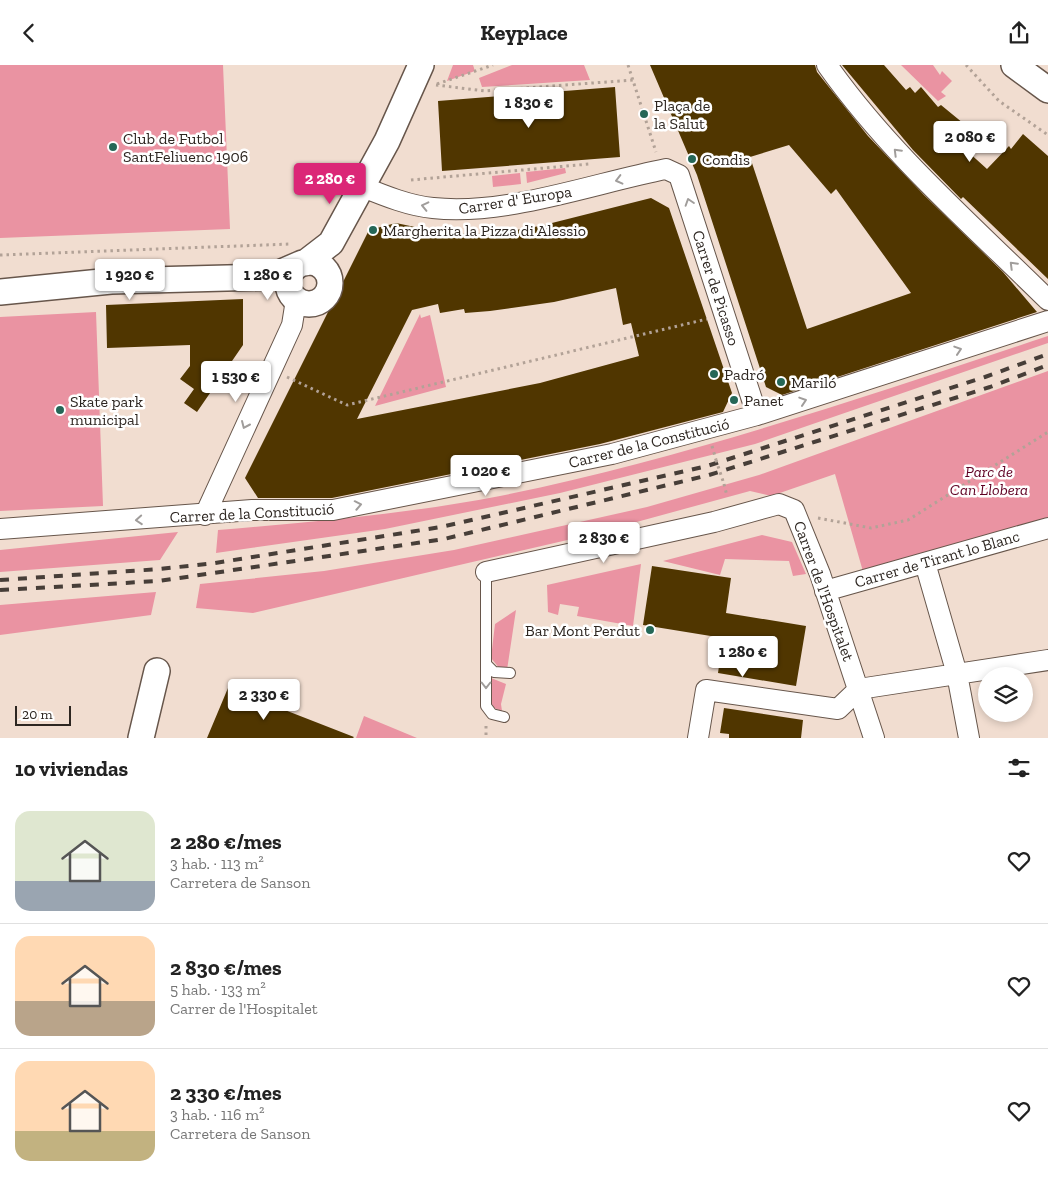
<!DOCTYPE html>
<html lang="es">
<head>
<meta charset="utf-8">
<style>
	body { margin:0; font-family:"Zilla Slab",serif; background:#f2f2f2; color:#222; height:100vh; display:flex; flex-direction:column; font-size:19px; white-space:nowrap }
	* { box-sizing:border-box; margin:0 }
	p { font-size:16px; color:#767676 }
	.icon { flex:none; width:28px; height:28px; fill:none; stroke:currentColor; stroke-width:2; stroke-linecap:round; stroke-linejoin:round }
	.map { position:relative; height:673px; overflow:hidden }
	.details { display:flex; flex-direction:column; background:#fff; flex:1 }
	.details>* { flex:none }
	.controls { position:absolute; left:978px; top:602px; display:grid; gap:10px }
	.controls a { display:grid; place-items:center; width:55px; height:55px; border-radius:50%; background:#fff; box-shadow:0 2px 8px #0003; font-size:25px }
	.scale { position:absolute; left:15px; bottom:12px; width:56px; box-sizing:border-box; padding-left:5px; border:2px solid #2d2621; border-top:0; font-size:14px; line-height:18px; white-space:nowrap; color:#2d2621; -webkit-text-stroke:4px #fff; paint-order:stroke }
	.price { position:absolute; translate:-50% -42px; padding:0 11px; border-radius:5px; background:#fff; color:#222; font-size:16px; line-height:32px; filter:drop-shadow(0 1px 2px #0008) }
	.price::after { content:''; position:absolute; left:50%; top:30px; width:15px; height:11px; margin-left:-8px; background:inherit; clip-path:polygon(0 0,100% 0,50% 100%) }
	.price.current { background:#db2777; color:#fff }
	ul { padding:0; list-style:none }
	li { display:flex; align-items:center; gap:15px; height:125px; padding:0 15px }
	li+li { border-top:1px solid #e0e0e0 }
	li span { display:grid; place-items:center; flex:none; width:140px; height:100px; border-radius:15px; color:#555 }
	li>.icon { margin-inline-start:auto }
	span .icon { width:60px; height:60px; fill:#fffc; stroke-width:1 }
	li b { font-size:21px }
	h2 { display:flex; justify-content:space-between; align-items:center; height:60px; padding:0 15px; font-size:21px }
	header { display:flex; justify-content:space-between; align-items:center; height:65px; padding:0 15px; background:#fff; font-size:22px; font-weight:700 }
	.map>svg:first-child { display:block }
	.green { fill:#ea93a2 }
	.building { fill:#503600; fill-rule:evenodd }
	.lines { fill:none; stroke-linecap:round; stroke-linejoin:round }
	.service-casing { stroke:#67564b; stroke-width:12 }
	.minor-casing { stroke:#67564b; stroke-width:22 }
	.tertiary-casing { stroke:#67564b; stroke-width:28 }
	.path { stroke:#b2a297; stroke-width:3; stroke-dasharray:2.5 4; stroke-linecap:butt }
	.service { stroke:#fff; stroke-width:10 }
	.minor { stroke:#fff; stroke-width:20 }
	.tertiary { stroke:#fff; stroke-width:25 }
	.rail { stroke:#473e38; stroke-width:4; stroke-dasharray:9 9; stroke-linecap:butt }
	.path-bridge { stroke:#b2a297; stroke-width:3; stroke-dasharray:2.5 4; stroke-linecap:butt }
	.oneway { stroke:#a09d9b }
	.poi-dot { fill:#256757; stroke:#fff; stroke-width:2 }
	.labels { text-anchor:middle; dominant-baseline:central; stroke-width:5; stroke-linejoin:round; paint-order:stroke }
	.poi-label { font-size:16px; fill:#2d2621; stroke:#fff; text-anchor:start }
	.street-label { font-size:16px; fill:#2d2621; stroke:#fff }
	.park-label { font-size:16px; font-style:italic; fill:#5f0023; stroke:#fff }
</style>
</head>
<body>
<header><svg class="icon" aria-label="back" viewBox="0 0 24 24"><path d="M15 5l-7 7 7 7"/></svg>Keyplace<svg class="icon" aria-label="share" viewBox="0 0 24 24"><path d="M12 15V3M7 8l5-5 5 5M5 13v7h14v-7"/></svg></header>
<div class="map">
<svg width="1048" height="673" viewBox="0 0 1048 673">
	<rect width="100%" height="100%" fill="#f1ddd0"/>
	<!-- green -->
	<path class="green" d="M0,0h223l7,164 -230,9z
		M453,0h20l2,6 -28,10z
		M512,0h72l6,15 -108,7 -3,-9z
		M901,0h32l7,10 2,-4 10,10 -11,11 5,4 -8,5z
		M565,103l1,5 -39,10 -1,-11z
		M520,108l1,11 -28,3 -1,-11z
		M96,247l7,194 -103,5v-194z
		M420,249l1,4 9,-3 16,72 -71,19z
		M1048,271v7l-293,101 -195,49 -175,36 -169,24 2,-23c94,-8 189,-16 282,-34 187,-38 367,-100 548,-160z
		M1048,306v153l-184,51 -29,-101 -64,22 -21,-5 -161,44 -336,78 -57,-5 4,-24 124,-13 130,-21 193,-43 112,-32z
		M178,467l-18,28 -160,12v-22z
		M762,470l30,7 14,32 -13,2 -4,-15 -64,-2 -5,16 -57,-14z
		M641,499l-8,62 -56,-10 2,-9 -19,-3 -2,11 -10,-3 -1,-27z
		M156,527l-5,23 -151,20v-30z
		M516,545l-9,60 -7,-1 -9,-11 4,-34z
		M491,613l15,6 -5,20 1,7 -8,-3 -2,-4z
		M364,651l53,22h-61z"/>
	<!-- building -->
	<path class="building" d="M650,0h165l2,7 51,64 56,59 79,77 34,40 -255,83 -16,-8 -69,-212zM789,80l42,49 5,-5 75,104 -104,36 -57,-172z
		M842,0h42l22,25 4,-3 5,6 6,-6 17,20 3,-2 28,23 -13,13 31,28 22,-23 2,3 12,-15 25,22v123l-85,-82 -2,2 -48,-49z
		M615,22l5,70 -178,14 -4,-70z
		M651,133l18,10 63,185 -9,19 -123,32 -268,54h-74l-13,-20 124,-248 27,-7 52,11 50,-1 42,-7zM616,223l7,37 8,-2 8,33 -99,27 -183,36 55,-109 26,-6 2,9 24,-4 1,4 25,-2 64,-9z
		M243,234v46l-46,67 -13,-9 10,-14 -14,-10 10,-13v-21l-83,3 -1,-43z
		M652,501l79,12 -5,35 80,13 -10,60 -78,-13 5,-35 -80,-13z
		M228,623l126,49 -1,1h-146z
		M724,643l79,12 -2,18h-72v-4l-9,-1z"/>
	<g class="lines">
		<defs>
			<path id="service" d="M486,507v134l6,8 12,3
				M486,599l8,8 16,1"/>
			<path id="minor" d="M827,0c62,88 144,159 221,235
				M363,122c22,9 47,19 70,21 73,8 161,-25 233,-39l13,6 78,240
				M205,450l87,-190 4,-25
				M0,464l252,-19h81l279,-56 145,-39 291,-94
				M925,498l32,111 12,64
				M486,507l228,-50 65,-18 15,6 26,64 54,164
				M825,526l223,-63
				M698,673l8,-48 132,19 21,-20 189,-29"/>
			<path id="tertiary" d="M1014,0l34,25
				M288 218a21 21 0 1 1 42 0a21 21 0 1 1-42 0Z
				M305,198l26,-20 56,-102 34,-76
				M0,227l111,-11 159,-4 30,-13
				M141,673l16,-67"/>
		</defs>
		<!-- service casing -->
		<use href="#service" class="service-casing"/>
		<!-- minor casing -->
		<use href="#minor" class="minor-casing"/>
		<!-- tertiary casing -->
		<use href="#tertiary" class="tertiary-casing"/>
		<!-- path -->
		<path class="path" d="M628,0l28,87
			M966,0l33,36 49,34
			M437,19l56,-19
			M436,20l49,6 148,-11
			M411,115l178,-16
			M0,190l290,-11
			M287,312l60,28 360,-86
			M712,381l4,14
			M724,419l3,12
			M818,453l53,10 37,-8 140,-88
			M486,661v12"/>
		<!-- service -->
		<use href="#service" class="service"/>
		<!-- minor -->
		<use href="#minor" class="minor"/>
		<!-- tertiary -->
		<use href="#tertiary" class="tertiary"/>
		<!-- rail -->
		<path class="rail" d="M0,515l160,-11 55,-6 226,-36 266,-61 278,-89 63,-23
			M0,525l159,-9 285,-42 265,-64 281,-88 58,-22"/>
		<!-- path-bridge -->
		<path class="path-bridge" d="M716,395l8,24"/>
	</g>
	<!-- one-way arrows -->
	<defs><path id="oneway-chevron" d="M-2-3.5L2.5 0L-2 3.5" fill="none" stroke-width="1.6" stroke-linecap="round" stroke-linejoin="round" transform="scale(1.25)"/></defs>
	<g class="oneway">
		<use href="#oneway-chevron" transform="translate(897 87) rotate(-135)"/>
		<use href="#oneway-chevron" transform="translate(619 115) rotate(166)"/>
		<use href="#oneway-chevron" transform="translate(689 137) rotate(-108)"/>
		<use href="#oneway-chevron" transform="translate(425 141) rotate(-167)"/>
		<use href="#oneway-chevron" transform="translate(1013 200) rotate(-135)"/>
		<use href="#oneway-chevron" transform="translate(958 285) rotate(-18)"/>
		<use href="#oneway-chevron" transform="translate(803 336) rotate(-18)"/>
		<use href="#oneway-chevron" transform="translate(245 360) rotate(114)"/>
		<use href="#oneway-chevron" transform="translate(358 440) rotate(-11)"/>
		<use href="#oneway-chevron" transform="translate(139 455) rotate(176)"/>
		<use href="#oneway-chevron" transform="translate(486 620) rotate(90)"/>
	</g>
	<!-- markers -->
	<g class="poi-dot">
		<circle cx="644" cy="49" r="5"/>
		<circle cx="113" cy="82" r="5"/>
		<circle cx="692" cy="94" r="5"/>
		<circle cx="373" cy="165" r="5"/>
		<circle cx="714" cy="309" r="5"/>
		<circle cx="781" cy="317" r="5"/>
		<circle cx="734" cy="335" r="5"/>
		<circle cx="60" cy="345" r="5"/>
		<circle cx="650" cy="565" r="5"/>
	</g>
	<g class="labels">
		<!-- poi labels -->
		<g class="poi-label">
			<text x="654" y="40">Plaça de<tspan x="654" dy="18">la Salut</tspan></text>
			<text x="123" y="73">Club de Futbol<tspan x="123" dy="18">SantFeliuenc 1906</tspan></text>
			<text x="702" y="94">Condis</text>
			<text x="383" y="165">Margherita la Pizza di Alessio</text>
			<text x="724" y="309">Padró</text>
			<text x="791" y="317">Mariló</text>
			<text x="744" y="335">Panet</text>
			<text x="70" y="336">Skate park<tspan x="70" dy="18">municipal</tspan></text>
			<text x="640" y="565" text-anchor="end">Bar Mont Perdut</text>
		</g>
		<!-- street labels -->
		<g class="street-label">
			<text transform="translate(515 135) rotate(-9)">Carrer d' Europa</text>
			<text transform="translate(716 223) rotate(72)">Carrer de Picasso</text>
			<text transform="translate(649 378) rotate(-14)">Carrer de la Constitució</text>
			<text transform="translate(252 448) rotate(-3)">Carrer de la Constitució</text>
			<text transform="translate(937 494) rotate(-16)">Carrer de Tirant lo Blanc</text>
			<text transform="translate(824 526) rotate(70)">Carrer de l'Hospitalet</text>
		</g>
		<!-- park labels -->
		<g class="park-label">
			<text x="989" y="406">Parc de<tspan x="989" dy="18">Can Llobera</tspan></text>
		</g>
	</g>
</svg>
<div class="controls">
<a><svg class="icon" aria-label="layers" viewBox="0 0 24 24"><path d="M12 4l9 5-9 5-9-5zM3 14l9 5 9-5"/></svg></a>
</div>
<div class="scale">20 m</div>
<b class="price" style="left:529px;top:64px">1 830 €</b>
<b class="price" style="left:970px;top:98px">2 080 €</b>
<b class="price current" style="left:330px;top:140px">2 280 €</b>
<b class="price" style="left:130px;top:236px">1 920 €</b>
<b class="price" style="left:268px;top:236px">1 280 €</b>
<b class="price" style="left:236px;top:338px">1 530 €</b>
<b class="price" style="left:486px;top:432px">1 020 €</b>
<b class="price" style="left:604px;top:499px">2 830 €</b>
<b class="price" style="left:743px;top:613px">1 280 €</b>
<b class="price" style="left:264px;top:656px">2 330 €</b>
</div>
<section class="details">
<h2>10 viviendas<svg class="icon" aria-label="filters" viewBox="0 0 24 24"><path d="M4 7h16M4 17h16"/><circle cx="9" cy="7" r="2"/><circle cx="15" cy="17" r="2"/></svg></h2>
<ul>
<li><span style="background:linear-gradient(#dfe7d0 70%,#9aa5b1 0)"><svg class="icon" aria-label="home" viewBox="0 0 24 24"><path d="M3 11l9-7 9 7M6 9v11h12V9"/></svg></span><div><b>2 280 €/mes</b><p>3 hab. · 113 m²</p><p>Carretera de Sanson</p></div><svg class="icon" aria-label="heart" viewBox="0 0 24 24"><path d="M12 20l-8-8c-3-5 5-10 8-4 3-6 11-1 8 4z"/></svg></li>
<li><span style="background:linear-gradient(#ffd9b3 65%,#b9a48a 0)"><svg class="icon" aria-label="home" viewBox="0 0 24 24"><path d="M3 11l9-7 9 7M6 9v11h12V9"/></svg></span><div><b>2 830 €/mes</b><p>5 hab. · 133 m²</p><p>Carrer de l'Hospitalet</p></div><svg class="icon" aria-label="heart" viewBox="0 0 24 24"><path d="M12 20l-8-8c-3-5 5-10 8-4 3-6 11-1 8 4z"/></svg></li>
<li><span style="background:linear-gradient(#ffd9b3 70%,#c2b280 0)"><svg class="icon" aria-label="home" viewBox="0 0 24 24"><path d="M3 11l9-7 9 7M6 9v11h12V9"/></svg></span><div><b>2 330 €/mes</b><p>3 hab. · 116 m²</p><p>Carretera de Sanson</p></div><svg class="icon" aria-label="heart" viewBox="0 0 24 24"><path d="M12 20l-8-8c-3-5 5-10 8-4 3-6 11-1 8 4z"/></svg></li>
</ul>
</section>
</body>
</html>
